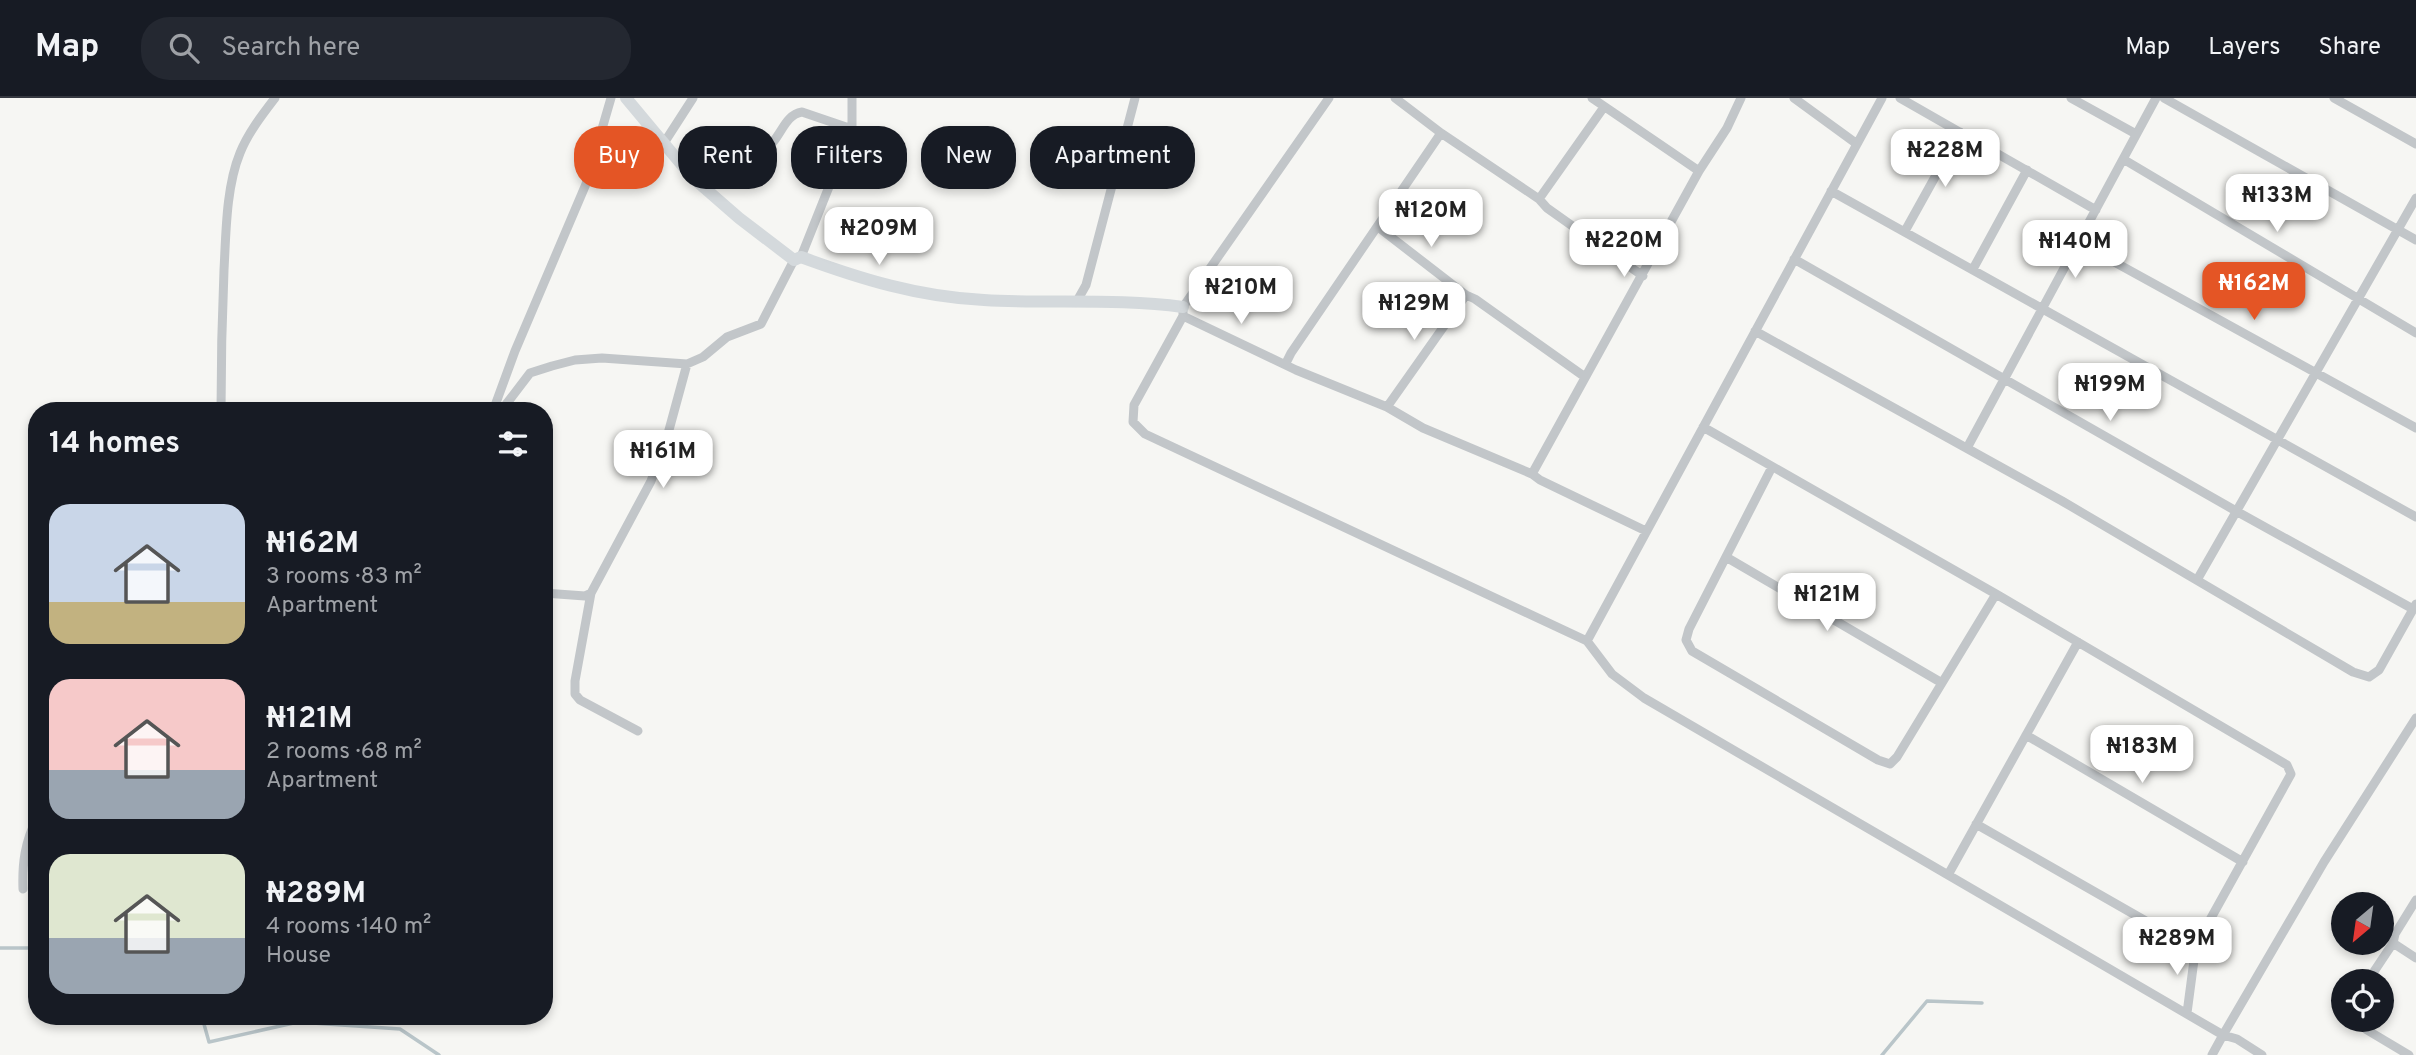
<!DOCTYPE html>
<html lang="en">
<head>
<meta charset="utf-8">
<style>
	body { margin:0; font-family:Overpass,sans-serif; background:#242831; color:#f1f3f6; height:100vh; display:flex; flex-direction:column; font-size:26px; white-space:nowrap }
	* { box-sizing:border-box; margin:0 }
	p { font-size:23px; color:#9ea1a6 }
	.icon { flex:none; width:38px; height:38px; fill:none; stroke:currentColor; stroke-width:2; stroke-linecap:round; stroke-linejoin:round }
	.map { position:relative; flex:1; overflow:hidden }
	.sheet { position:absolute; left:28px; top:304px; width:525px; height:623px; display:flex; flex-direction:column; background:#171b24; border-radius:28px; box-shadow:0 4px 10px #0003 }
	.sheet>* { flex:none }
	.banner { position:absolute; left:574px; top:28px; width:665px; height:63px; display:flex; gap:14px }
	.needle { width:46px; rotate:209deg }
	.fabs { position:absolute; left:2331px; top:794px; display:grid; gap:14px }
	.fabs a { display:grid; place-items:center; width:63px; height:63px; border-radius:50%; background:#171b24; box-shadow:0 4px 10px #0003; font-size:35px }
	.price { position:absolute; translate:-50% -60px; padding:0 16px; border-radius:14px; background:#fff; color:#222; font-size:23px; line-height:46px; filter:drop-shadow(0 2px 4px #0008) }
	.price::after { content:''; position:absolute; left:50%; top:42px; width:21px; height:16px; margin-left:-10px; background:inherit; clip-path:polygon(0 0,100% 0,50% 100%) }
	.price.active { background:#e45525; color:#fff }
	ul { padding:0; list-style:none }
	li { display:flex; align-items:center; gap:21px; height:175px; padding:0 21px }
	li span { display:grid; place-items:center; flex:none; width:196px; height:140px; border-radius:21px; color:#555 }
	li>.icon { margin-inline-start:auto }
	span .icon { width:84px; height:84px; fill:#fffc; stroke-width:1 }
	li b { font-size:30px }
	h2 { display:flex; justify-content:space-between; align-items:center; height:84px; padding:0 21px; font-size:30px }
	.chip { padding:0 24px; border-radius:28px; background:#171b24; box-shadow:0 4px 10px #0003; font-size:24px; line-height:63px }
	.chip.active { background:#e45525; color:#fff }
	header { display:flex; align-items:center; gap:42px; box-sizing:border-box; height:98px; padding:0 35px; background:#171b24; border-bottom:2px solid #363941 }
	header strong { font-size:33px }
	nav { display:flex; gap:38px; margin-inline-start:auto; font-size:24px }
	.search { width:490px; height:63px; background:#242831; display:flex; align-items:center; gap:18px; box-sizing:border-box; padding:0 24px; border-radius:28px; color:#9ea1a6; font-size:26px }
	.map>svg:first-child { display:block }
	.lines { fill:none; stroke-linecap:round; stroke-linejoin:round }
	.stream { stroke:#b9c5c9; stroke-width:3.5 }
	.street { stroke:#c2c6c9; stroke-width:9 }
	.secondary { stroke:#d4d9dc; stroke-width:12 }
</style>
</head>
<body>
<header>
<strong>Map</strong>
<div class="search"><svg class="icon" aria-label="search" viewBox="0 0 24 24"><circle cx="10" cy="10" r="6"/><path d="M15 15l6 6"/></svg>Search here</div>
<nav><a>Map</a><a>Layers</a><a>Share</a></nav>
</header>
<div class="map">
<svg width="2416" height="957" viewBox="0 0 2416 957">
	<rect width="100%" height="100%" fill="#f6f6f3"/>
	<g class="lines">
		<!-- stream -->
		<path class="stream" d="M0,850h37
			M202,919l7,25 89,-20 102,7 39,26
			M1882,957l45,-54 55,2"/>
		<!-- street -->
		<path class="street" d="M1329,0l-146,209v9l-49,89 -1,17 12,12 442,207 25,33 32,24 579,337 101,-173 92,-144
			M1395,0l46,35 98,66 8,9 96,68
			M1592,0l107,73
			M1794,0l63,46
			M1900,0l196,112
			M2071,0l65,36
			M2164,0l252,142
			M2334,0l82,46
			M664,45l29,-45
			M2123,61l293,174
			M685,70c10,-3 21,-8 32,-10 17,-4 32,0 48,-9 16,-9 18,-34 37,-37l50,17
			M1831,93l585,326
			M1539,101l65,-92
			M1378,129l88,68 9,4 110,78
			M1905,133l55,-99
			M2078,144l338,186
			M801,159l51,-128v-31
			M1794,161l442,252 177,98
			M1973,171l54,-99
			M1077,203l9,-16 49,-187
			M1183,218l113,54 91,37 36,21 109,46 8,6 106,51
			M1755,233l307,170 291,171 16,5 10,-7 37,-66
			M1286,265l5,-10 150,-220
			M1387,309l79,-112
			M221,313c0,-47 1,-94 3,-141 2,-36 2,-83 16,-117 8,-20 22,-38 35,-55
			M493,313l22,-60 71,-167 25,-86
			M501,313l29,-38 22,-7 23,-6 27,-2 85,6 16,-7 24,-20 34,-13 33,-64
			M1703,329l293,167 291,171 4,9 -95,171 -10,-1 -210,-120
			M1967,350l189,-350
			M1772,369l-83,162 -3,11 6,11 186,109 12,4 7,-7 99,-163
			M1532,376l167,-303 28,-43 14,-30
			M1726,459l216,126
			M2197,482l219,-382
			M544,495l41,3 6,-3
			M1587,543l295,-543
			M638,633l-58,-31 -5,-6v-13l16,-88 60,-112 15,-40 21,-77
			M2026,637l217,127
			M1948,777l130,-233
			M23,791c-1,-26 2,-47 14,-71
			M2393,845l23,15
			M2367,884l26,-39 2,-9 21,-34
			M2187,915l9,-68
			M2357,922l10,10 42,25
			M2212,957l11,-20 14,4 25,16"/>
		<!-- secondary -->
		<path class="secondary" d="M626,0l66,79 47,41 55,42 7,-3c60,22 118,40 183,43 66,4 133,-2 199,7"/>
	</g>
</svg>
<div class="fabs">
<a><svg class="needle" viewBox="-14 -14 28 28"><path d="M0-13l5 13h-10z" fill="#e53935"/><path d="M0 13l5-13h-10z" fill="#9ea1a6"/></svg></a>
<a><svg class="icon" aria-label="locate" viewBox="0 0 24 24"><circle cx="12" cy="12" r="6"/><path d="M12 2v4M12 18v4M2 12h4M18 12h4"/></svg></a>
</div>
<b class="price" style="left:1945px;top:91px">₦228M</b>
<b class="price" style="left:2277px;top:136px">₦133M</b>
<b class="price" style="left:1431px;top:151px">₦120M</b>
<b class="price" style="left:879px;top:169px">₦209M</b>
<b class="price" style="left:1624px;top:181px">₦220M</b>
<b class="price" style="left:2075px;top:182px">₦140M</b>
<b class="price active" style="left:2254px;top:224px">₦162M</b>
<b class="price" style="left:1241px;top:228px">₦210M</b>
<b class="price" style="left:1414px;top:244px">₦129M</b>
<b class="price" style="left:2110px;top:325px">₦199M</b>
<b class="price" style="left:663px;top:392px">₦161M</b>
<b class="price" style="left:1827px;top:535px">₦121M</b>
<b class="price" style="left:2142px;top:687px">₦183M</b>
<b class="price" style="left:2177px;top:879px">₦289M</b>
<div class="banner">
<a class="chip active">Buy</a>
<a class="chip">Rent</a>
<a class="chip">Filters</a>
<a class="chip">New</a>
<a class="chip">Apartment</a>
</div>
<section class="sheet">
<h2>14 homes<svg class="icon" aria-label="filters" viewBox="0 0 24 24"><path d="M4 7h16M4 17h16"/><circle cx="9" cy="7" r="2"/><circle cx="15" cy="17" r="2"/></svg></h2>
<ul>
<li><span style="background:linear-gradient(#c9d6e8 70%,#c2b280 0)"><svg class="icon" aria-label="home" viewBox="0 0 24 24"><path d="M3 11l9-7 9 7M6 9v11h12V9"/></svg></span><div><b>₦162M</b><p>3 rooms · 83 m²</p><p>Apartment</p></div></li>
<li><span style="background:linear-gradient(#f6c9c9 65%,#9aa5b1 0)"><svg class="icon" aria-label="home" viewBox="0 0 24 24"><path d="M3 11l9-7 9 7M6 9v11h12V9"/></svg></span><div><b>₦121M</b><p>2 rooms · 68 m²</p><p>Apartment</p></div></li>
<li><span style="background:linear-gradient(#dfe7d0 60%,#9aa5b1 0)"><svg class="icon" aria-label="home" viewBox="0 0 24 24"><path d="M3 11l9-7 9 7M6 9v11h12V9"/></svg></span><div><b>₦289M</b><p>4 rooms · 140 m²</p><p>House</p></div></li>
</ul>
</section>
</div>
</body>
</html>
